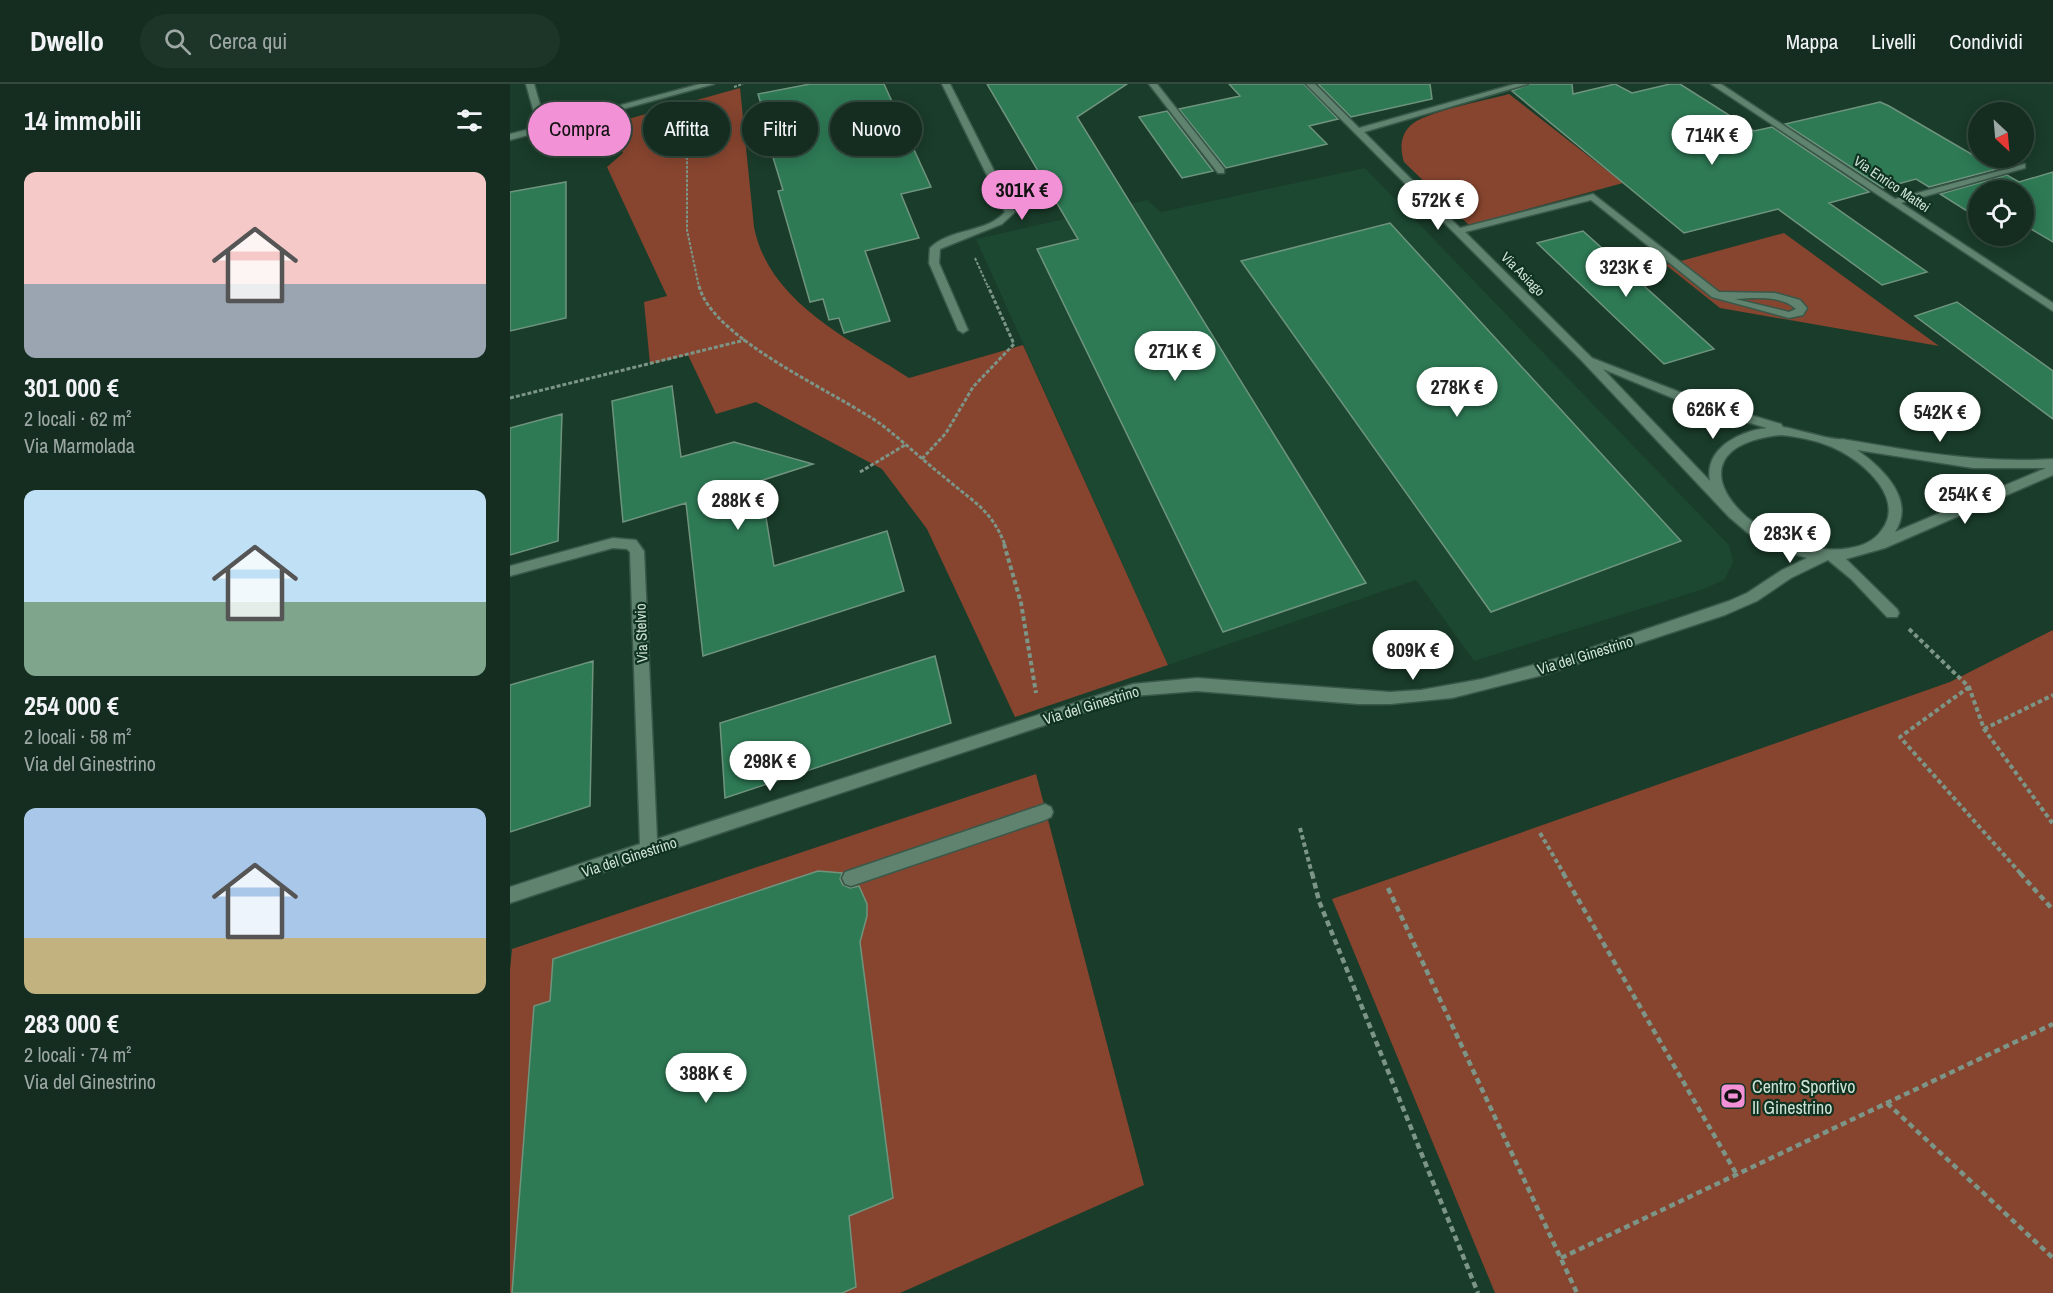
<!DOCTYPE html>
<html lang="it">
<head>
<meta charset="utf-8">
<style>
	body { margin:0; font-family:"Archivo Narrow",sans-serif; background:#1d3529; color:#f1f3f6; height:100vh; display:flex; flex-direction:column; font-size:22px; white-space:nowrap }
	* { box-sizing:border-box; margin:0 }
	p { font-size:20px; color:#9da8a5 }
	.icon { flex:none; width:33px; height:33px; fill:none; stroke:currentColor; stroke-width:2; stroke-linecap:round; stroke-linejoin:round }
	.map { position:relative; flex:1; overflow:hidden }
	.panel { display:flex; flex-direction:column; background:#142d20; width:510px }
	.panel>* { flex:none }
	.guide { position:absolute; left:18px; top:18px; width:570px; height:54px; display:flex; gap:12px }
	.needle { width:39px; rotate:154deg }
	.fabs { position:absolute; left:1458px; top:18px; display:grid; gap:12px }
	.fabs a { display:grid; place-items:center; width:66px; height:66px; border-radius:50%; background:#142d20; box-shadow:0 3px 15px #0003,0 0 0 2px #33493e; font-size:30px }
	.price { position:absolute; translate:-50% -51px; padding:0 14px; border-radius:21px; background:#fff; color:#222; font-size:20px; line-height:39px; filter:drop-shadow(0 2px 3px #0008) }
	.price::after { content:''; position:absolute; left:50%; top:36px; width:18px; height:14px; margin-left:-9px; background:inherit; clip-path:polygon(0 0,100% 0,50% 100%) }
	.price.active { background:#f391d6; color:#111 }
	ul { padding:0; list-style:none }
	li { display:grid; align-content:center; gap:12px; height:318px; padding:0 24px }
	li span { display:grid; place-items:center; height:186px; border-radius:12px; color:#555 }
	li>.icon { margin-inline-start:auto }
	span .icon { width:108px; height:108px; fill:#fffc; stroke-width:1 }
	li b { font-size:26px }
	h2 { display:flex; justify-content:space-between; align-items:center; height:72px; padding:0 24px; font-size:26px }
	.chip { padding:0 21px; border-radius:27px; background:#142d20; box-shadow:0 3px 15px #0003,0 0 0 2px #33493e; font-size:21px; line-height:54px }
	.chip.active { background:#f391d6; color:#111 }
	header { display:flex; align-items:center; gap:36px; box-sizing:border-box; height:84px; padding:0 30px; background:#142d20; border-bottom:2px solid #33493e }
	header strong { font-size:28px }
	nav { display:flex; gap:33px; margin-inline-start:auto; font-size:21px }
	.search { width:420px; height:54px; background:#1d3529; display:flex; align-items:center; gap:15px; box-sizing:border-box; padding:0 21px; border-radius:33px; color:#9da8a5; font-size:22px }
	main { display:flex; flex:1; min-height:0 }
	.map>svg:first-child { display:block }
	.built { fill:#1c4731 }
	.green { fill:#87452f }
	.building { fill:#2e7a55; stroke:#6f947e; stroke-width:1.5 }
	.lines { fill:none; stroke-linecap:round; stroke-linejoin:round }
	.minor-casing { stroke:#3a584a; stroke-width:3 }
	.path-far3 { stroke:#7c9587; stroke-width:2; stroke-dasharray:3 1.5; stroke-linecap:butt }
	.path-far2 { stroke:#7c9587; stroke-width:3; stroke-dasharray:4 2; stroke-linecap:butt }
	.path-far1 { stroke:#7c9587; stroke-width:4; stroke-dasharray:4.5 3; stroke-linecap:butt }
	.path { stroke:#7c9587; stroke-width:4.5; stroke-dasharray:6 4; stroke-linecap:butt }
	.minor { fill:#5f836e; fill-rule:evenodd }
	.labels { text-anchor:middle; dominant-baseline:central; stroke-width:4.5; stroke-linejoin:round; paint-order:stroke }
	.far-street-label { font-size:14px; fill:#cfe2d6; stroke:#0f3221 }
	.street-label { font-size:15px; fill:#cfe2d6; stroke:#0f3221 }
	.near-poi-label { font-size:18px; fill:#cfe2d6; stroke:#0f3221; text-anchor:start }
</style>
</head>
<body>
<header>
<strong>Dwello</strong>
<div class="search"><svg class="icon" aria-label="search" viewBox="0 0 24 24"><circle cx="10" cy="10" r="6"/><path d="M15 15l6 6"/></svg>Cerca qui</div>
<nav><a>Mappa</a><a>Livelli</a><a>Condividi</a></nav>
</header>
<main>
<section class="panel">
<h2>14 immobili<svg class="icon" aria-label="filters" viewBox="0 0 24 24"><path d="M4 7h16M4 17h16"/><circle cx="9" cy="7" r="2"/><circle cx="15" cy="17" r="2"/></svg></h2>
<ul>
<li><span style="background:linear-gradient(#f6c9c9 60%,#9aa5b1 0)"><svg class="icon" aria-label="home" viewBox="0 0 24 24"><path d="M3 11l9-7 9 7M6 9v11h12V9"/></svg></span><div><b>301 000 €</b><p>2 locali · 62 m²</p><p>Via Marmolada</p></div></li>
<li><span style="background:linear-gradient(#bfe0f5 60%,#7fa58c 0)"><svg class="icon" aria-label="home" viewBox="0 0 24 24"><path d="M3 11l9-7 9 7M6 9v11h12V9"/></svg></span><div><b>254 000 €</b><p>2 locali · 58 m²</p><p>Via del Ginestrino</p></div></li>
<li><span style="background:linear-gradient(#a9c7e8 70%,#c2b280 0)"><svg class="icon" aria-label="home" viewBox="0 0 24 24"><path d="M3 11l9-7 9 7M6 9v11h12V9"/></svg></span><div><b>283 000 €</b><p>2 locali · 74 m²</p><p>Via del Ginestrino</p></div></li>
</ul>
</section>
<div class="map">
<svg width="1543" height="1209" viewBox="0 0 1543 1209">
	<rect width="100%" height="100%" fill="#1a3c2a"/>
	<!-- built -->
	<path class="built" d="M855,84l364,377 4,17 -9,18 -20,9 -230,72 -58,-81 -248,85 -192,-426 171,-39 14,12z"/>
	<!-- green -->
	<path class="green" d="M230,4l14,139c15,76 96,112 155,151l114,-33 145,320 -153,52 -88,-188 -45,-60 -126,-67 -40,12 -28,-59 -38,9 -6,-62 23,-6 -60,-129 16,-14 -13,-29z
		M999,10l114,89 -154,42 -65,-63c-4,-13 -4,-26 6,-36 13,-14 78,-26 99,-32z
		M1274,149l155,113 -219,-38 -54,-43z
		M1543,546v663h-558l-163,-394 618,-217z
		M526,690l108,411 -244,108h-390v-323l2,-21z"/>
	<!-- building -->
	<path class="building" d="M300,0h74l47,103 -30,7 18,44 -54,13 25,70 -46,12 -5,-15 -10,2 -6,-21 -13,3 -32,-111 5,-1 -19,-62 4,-1 -10,-33z
		M477,0h140l-50,33 289,466 -143,49 -186,-383 41,-10z
		M719,0h75l34,35 -29,7 18,18 -101,24 -47,-59 61,-13z
		M808,0h112l2,15 -81,18z
		M1020,0h42l1,10 42,-10 17,9 38,-9h10l74,47 18,-4 97,65 -40,11 98,69 -45,13 -104,-76 -94,24 -172,-142z
		M1370,18l9,4 108,63 -68,18 -13,-8 -33,9 -98,-64z
		M657,27l46,60 -31,7 -43,-61z
		M1543,88v70l-29,-17v-35h-46v28l-38,-24 67,-19 12,7z
		M56,98v136l-56,13v-139z
		M880,139l291,318 -190,71 -250,-351z
		M1073,147l131,118 -50,15 -127,-121z
		M1447,218l96,69v48l-138,-103z
		M162,302l9,71 53,-15 79,22 -53,17 14,85 113,-35 17,60 -201,65 -17,-153 -63,19 -11,-121z
		M52,330l-4,127 -48,14v-127z
		M425,572l16,67 -226,75 -5,-75z
		M83,577l-3,145 -80,26v-147z
		M308,787l24,2 -2,6 3,6 7,3 9,-2 8,18v12l-7,26 33,256 -44,18 7,71 -14,6h-330l22,-287 16,-5 3,-42z"/>
	<g class="lines">
		<defs>
			<path id="minor" d="M16,0h8l12,41 154,-41h14l-204,56v-6l28,-7z
				M432,0h8l65,128 -13,12 -62,25 -1,14 29,67 -5,3 -5,-3 -29,-67 1,-15c20,-20 57,-15 75,-36z
				M639,0h8l67,85v4h-6z
				M796,0h9l44,44 156,-44h13l-164,48 96,96 133,-34 126,98 56,1 25,7 7,8 -4,7 -14,3 -77,-21 -121,-97 -126,32 127,126 108,42 81,24 2,3c14,2 50,14 59,12 70,12 139,25 211,20v16l-168,73 -39,11 51,50 2,4 -2,4h-10l-36,-38 -23,-19 -37,18 -34,23 -32,14 -182,60 -91,23 -62,6h-32l-161,-13 -64,5 -623,207v-16l130,-43 -10,-292 -3,-3 -14,-1 -103,28v-10l103,-28 23,2 8,11 13,288 476,-155 64,-6 193,14 31,-2 61,-11 91,-25 156,-53 18,-8 35,-23 25,-12 -37,-12 -22,-13 -19,-16 -147,-156zM1225,215c19,-1 47,-4 61,10l-7,3zM1093,285l89,37 75,22c-27,3 -63,20 -57,53zM1271,351c19,2 40,6 57,15 27,13 68,50 43,81 -7,10 -19,15 -31,17 -90,16 -199,-99 -69,-113zM1347,366l116,18h73l-151,64c21,-32 -12,-64 -38,-82z
				M1201,0h10l174,115 130,-35v4l-124,35 152,100v8z
				M535,720l6,3 2,5 -2,5 -6,3 -194,66 -6,-2 -3,-6 3,-6 6,-2z"/>
		</defs>
		<!-- minor casing -->
		<use href="#minor" class="minor-casing"/>
		<!-- path-far3 -->
		<path class="path-far3" d="M224,3l9,-3
			M162,35l15,40v71l12,57
			M465,174l13,29"/>
		<!-- path-far2 -->
		<path class="path-far2" d="M189,202c14,54 137,106 183,139 23,18 44,38 67,56 26,22 43,30 56,64
			M0,314l235,-58
			M412,375l24,-26 27,-46 41,-43 -26,-58
			M350,388l45,-27"/>
		<!-- path-far1 -->
		<path class="path-far1" d="M494,460l17,59 15,90
			M1399,545l60,58 15,42 69,95
			M1459,603l-69,50 121,137
			M1474,645l69,-34
			M790,744l12,46
			M1030,749l24,41"/>
		<!-- path -->
		<path class="path" d="M802,789l7,28 159,392
			M1053,789l174,302
			M1510,789l33,37
			M878,804l189,405
			M1377,1019l166,155
			M1051,1174l492,-234"/>
		<!-- minor -->
		<use href="#minor" class="minor"/>
	</g>
	<!-- icons -->
	<defs>
		<symbol id="stadium-square" viewBox="-11 -11 22 22"><rect x="-9" y="-9" width="18" height="18" rx="4" fill="#f391d6" stroke="#0f3221"/><path d="M0-5a6.5 5 0 1 0 0 10a6.5 5 0 1 0 0-10ZM-3.5-1.8h7v3.6h-7Z" fill="#111"/></symbol>
	</defs>
	<g fill-rule="evenodd">
		<use href="#stadium-square" x="1208" y="997" width="30" height="30"/>
	</g>
	<g class="labels">
		<!-- far-street labels -->
		<g class="far-street-label">
			<text transform="translate(1382 100) rotate(34)">Via Enrico Mattei</text>
			<text transform="translate(1013 190) rotate(45)">Via Asiago</text>
		</g>
		<!-- street labels -->
		<g class="street-label">
			<text transform="translate(131 549) rotate(-92)">Via Stelvio</text>
			<text transform="translate(1075 571) rotate(-17)">Via del Ginestrino</text>
			<text transform="translate(581 621) rotate(-17)">Via del Ginestrino</text>
			<text transform="translate(119 773) rotate(-18)">Via del Ginestrino</text>
		</g>
		<!-- near-poi labels -->
		<g class="near-poi-label">
			<text x="1242" y="1002">Centro Sportivo<tspan x="1242" dy="21">Il Ginestrino</tspan></text>
		</g>
	</g>
</svg>
<div class="fabs">
<a><svg class="needle" viewBox="-14 -14 28 28"><path d="M0-13l5 13h-10z" fill="#e53935"/><path d="M0 13l5-13h-10z" fill="#9da8a5"/></svg></a>
<a><svg class="icon" aria-label="locate" viewBox="0 0 24 24"><circle cx="12" cy="12" r="6"/><path d="M12 2v4M12 18v4M2 12h4M18 12h4"/></svg></a>
</div>
<b class="price" style="left:1202px;top:82px">714K €</b>
<b class="price active" style="left:512px;top:137px">301K €</b>
<b class="price" style="left:928px;top:147px">572K €</b>
<b class="price" style="left:1116px;top:214px">323K €</b>
<b class="price" style="left:665px;top:298px">271K €</b>
<b class="price" style="left:947px;top:334px">278K €</b>
<b class="price" style="left:1203px;top:356px">626K €</b>
<b class="price" style="left:1430px;top:359px">542K €</b>
<b class="price" style="left:1455px;top:441px">254K €</b>
<b class="price" style="left:228px;top:447px">288K €</b>
<b class="price" style="left:1280px;top:480px">283K €</b>
<b class="price" style="left:903px;top:597px">809K €</b>
<b class="price" style="left:260px;top:708px">298K €</b>
<b class="price" style="left:196px;top:1020px">388K €</b>
<div class="guide">
<a class="chip active">Compra</a>
<a class="chip">Affitta</a>
<a class="chip">Filtri</a>
<a class="chip">Nuovo</a>
</div>
</div>
</main>
</body>
</html>
